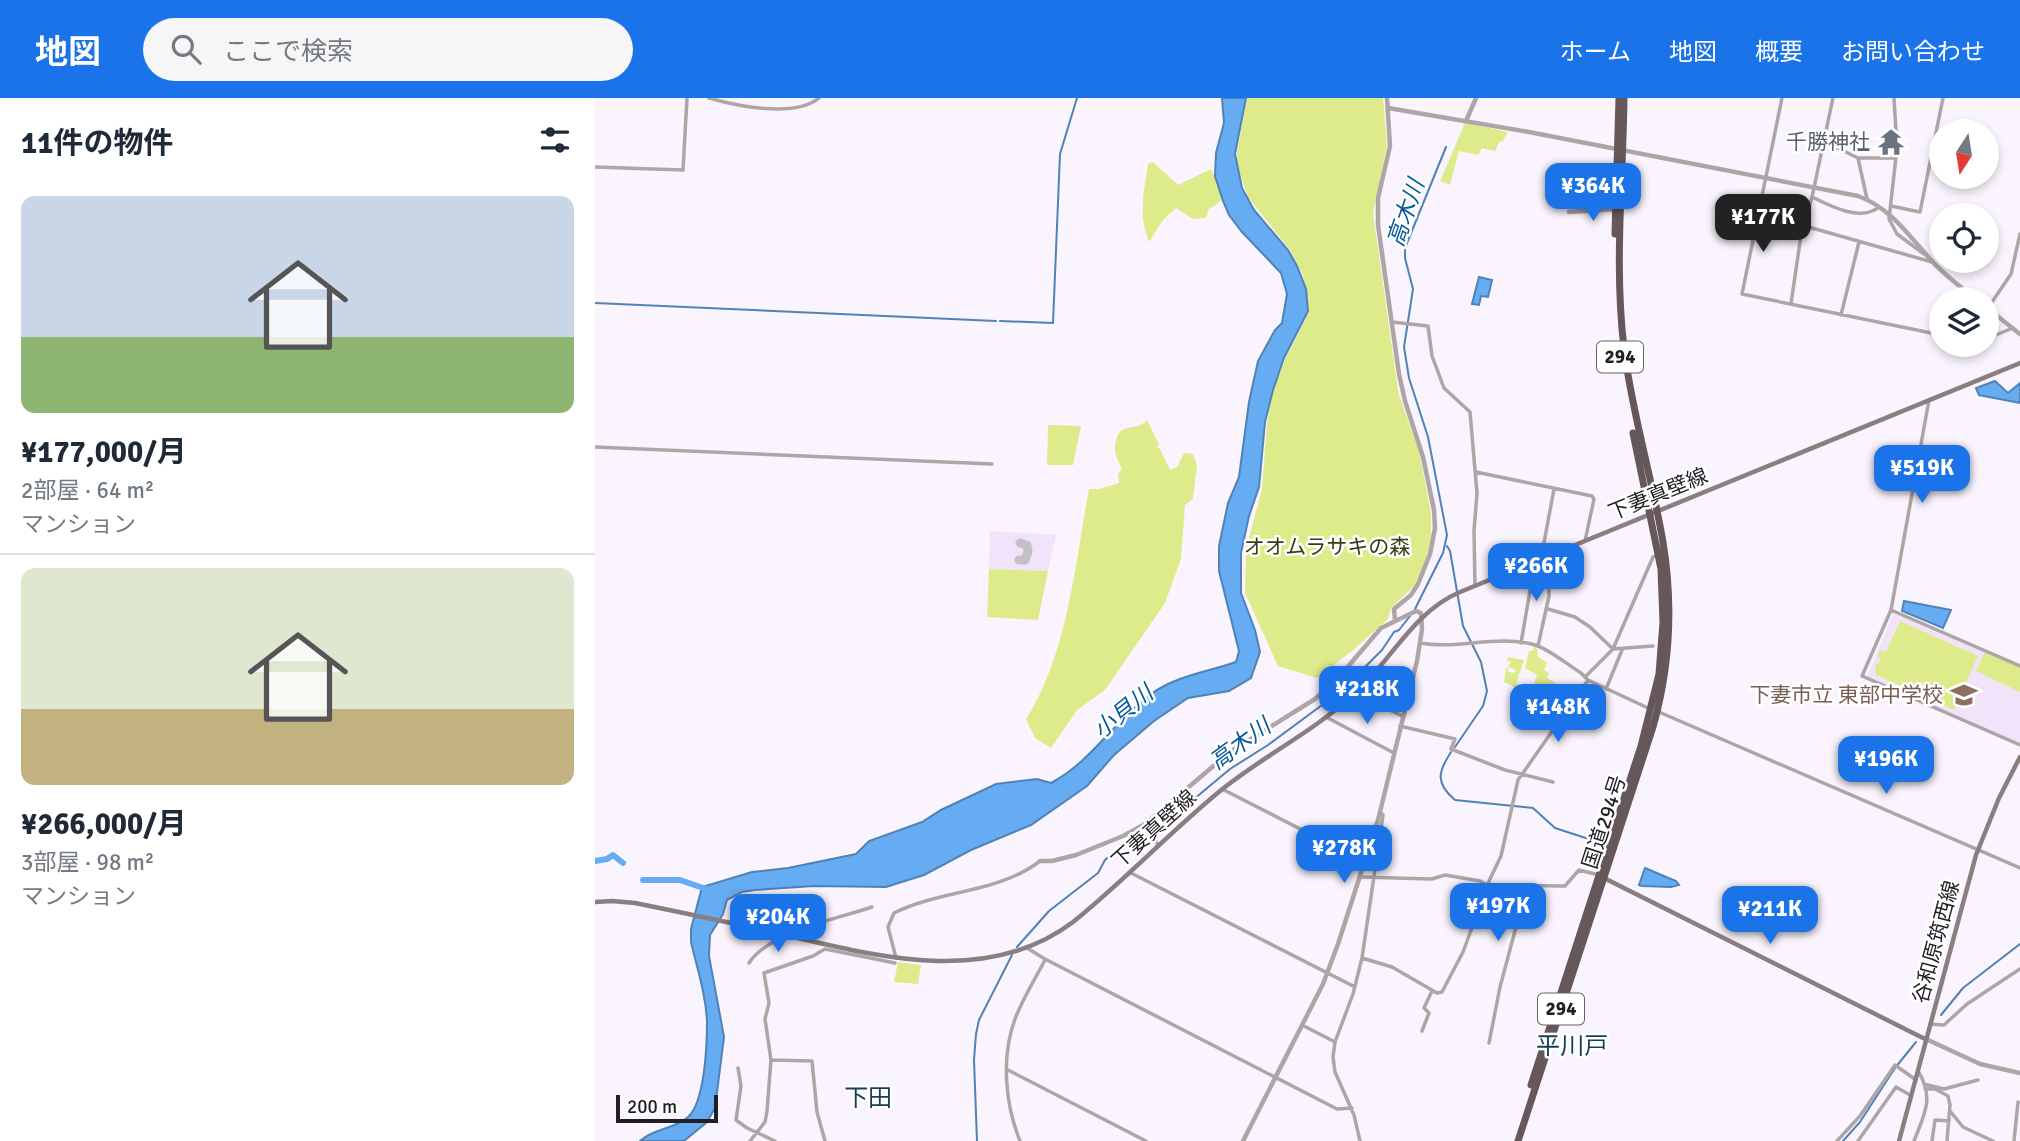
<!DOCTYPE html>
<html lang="ja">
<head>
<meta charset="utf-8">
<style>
	body { margin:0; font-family:Signika,"Noto Sans JP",sans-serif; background:#f6f6f7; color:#1f2937; height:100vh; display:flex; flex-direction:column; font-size:26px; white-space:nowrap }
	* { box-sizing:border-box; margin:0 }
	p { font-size:23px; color:#747a83 }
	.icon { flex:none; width:38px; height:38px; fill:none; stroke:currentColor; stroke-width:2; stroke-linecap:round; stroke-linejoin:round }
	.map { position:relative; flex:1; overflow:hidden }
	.details { display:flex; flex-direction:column; background:#fff; width:595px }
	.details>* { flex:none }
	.needle { width:46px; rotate:192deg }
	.tools { position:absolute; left:1334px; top:21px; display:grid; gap:14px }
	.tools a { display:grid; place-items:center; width:70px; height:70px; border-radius:50%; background:#fff; box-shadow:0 4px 10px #0003; font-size:35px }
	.scale { position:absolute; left:21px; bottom:18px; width:102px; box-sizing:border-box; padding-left:7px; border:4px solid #221f24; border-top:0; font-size:19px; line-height:24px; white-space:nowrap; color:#221f24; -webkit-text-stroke:5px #fff; paint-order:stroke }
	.price { position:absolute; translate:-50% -60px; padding:0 16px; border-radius:14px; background:#1a73e8; color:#fff; font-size:23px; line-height:46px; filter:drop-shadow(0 2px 4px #0008) }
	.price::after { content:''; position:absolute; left:50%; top:42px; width:21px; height:16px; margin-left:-10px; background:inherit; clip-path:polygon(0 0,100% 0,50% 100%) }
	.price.selected { background:#222; color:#fff }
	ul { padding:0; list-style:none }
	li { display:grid; align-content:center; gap:14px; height:371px; padding:0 21px }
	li+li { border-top:2px solid #e0e1e3 }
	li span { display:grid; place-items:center; height:217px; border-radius:14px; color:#555 }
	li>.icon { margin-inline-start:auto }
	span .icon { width:126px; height:126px; fill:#fffc; stroke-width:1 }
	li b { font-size:30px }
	h2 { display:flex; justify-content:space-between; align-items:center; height:84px; padding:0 21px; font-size:30px }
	header { display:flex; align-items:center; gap:42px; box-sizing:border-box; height:98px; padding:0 35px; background:#1a73e8; color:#fff }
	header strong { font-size:33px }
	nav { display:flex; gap:38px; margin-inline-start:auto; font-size:24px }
	.search { width:490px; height:63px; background:#f6f6f7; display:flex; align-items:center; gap:18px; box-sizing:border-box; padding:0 24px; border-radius:38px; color:#747a83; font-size:26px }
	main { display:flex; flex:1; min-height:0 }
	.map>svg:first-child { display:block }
	.built { fill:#f1e4fa }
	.green { fill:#deeb8a }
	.water { fill:#65acf3; stroke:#5182b5; stroke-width:2 }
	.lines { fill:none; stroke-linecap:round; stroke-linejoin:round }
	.stream { stroke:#5182b5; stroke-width:2 }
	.river { stroke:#65acf3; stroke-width:6 }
	.taxiway { stroke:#c4c0c8; stroke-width:9 }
	.minor { stroke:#aea5a6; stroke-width:3.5 }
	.tertiary { stroke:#aea5a6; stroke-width:4.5 }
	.secondary { stroke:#8b7e80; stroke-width:4.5 }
	.trunk { stroke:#66585a; stroke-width:7 }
	.labels { text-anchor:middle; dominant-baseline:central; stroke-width:5; stroke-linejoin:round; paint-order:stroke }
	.shield { fill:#fff; stroke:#646266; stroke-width:2 }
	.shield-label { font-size:19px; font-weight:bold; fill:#221f24 }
	.worship-label { font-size:21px; fill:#5b616d; stroke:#fff; text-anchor:end }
	.street-label { font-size:21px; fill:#221f24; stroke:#fff }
	.park-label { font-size:21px; fill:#383d13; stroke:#fff }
	.education-label { font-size:21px; fill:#785e54; stroke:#fff; text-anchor:end }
	.water-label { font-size:23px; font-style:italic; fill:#075899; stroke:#fff }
	.quarter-label { font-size:24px; fill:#143e54; stroke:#fff }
</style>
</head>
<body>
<header>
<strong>地図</strong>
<div class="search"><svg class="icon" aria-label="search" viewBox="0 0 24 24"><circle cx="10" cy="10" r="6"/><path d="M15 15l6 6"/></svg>ここで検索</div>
<nav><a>ホーム</a><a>地図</a><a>概要</a><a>お問い合わせ</a></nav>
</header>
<main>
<section class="details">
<h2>11件の物件<svg class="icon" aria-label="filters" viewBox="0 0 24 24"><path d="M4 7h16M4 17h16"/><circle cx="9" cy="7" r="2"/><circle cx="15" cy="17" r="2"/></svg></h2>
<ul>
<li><span style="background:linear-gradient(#c9d6e8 65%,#8fb573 0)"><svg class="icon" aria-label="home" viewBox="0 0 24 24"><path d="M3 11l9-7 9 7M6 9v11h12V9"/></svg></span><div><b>¥177,000/月</b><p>2部屋 · 64 m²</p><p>マンション</p></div></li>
<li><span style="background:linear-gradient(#dfe7d0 65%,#c2b280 0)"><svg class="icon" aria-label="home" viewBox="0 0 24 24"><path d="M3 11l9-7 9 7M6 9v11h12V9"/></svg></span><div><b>¥266,000/月</b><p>3部屋 · 98 m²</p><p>マンション</p></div></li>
</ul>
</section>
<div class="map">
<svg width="1425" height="1043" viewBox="0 0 1425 1043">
	<rect width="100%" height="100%" fill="#f9f4fd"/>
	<!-- built -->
	<path class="built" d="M395,433l66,4 -8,36 -59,-2z
		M1299,514l126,55v76l-153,-66z"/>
	<!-- green -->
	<path class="green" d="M652,0h136l4,47 -14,68 23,163 3,19 20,56 12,62v25l-5,21 -12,27 -23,22 -3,11 -35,31 -36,28 -39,-12 -33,-73 1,-44 16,-60 5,-67 6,-32 12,-30 24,-48 -6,-37 -13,-25 -42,-53 -11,-32v-12z
		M870,25l43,9 -5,9 -4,1 -4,9 -13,-3 -4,7 -19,-4 -9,34 -10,-4z
		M558,64l25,23 33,-16 10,21 -1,12 -11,7 -3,9 -13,1 -17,-11 -13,12 -14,22c-11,-29 -5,-48 -1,-78z
		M552,322l12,24 -3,4 3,-1 11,23 7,-3 7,-14 9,1 4,11 -4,34 -8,6 -4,54 -16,44 -60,87 -28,20 -26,38 -16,-10 -9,-19c42,-65 49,-156 63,-230h10l20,-6 -1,-9 4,-5c-5,-10 -9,-17 -6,-28 4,-20 19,-8 31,-21z
		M453,327l33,1 -8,39h-26z
		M394,471l59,2 -10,49 -51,-3z
		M1305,523l78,35 -24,54 -78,-35 -1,-8 6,-8 -4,-2 3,-7 6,2z
		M939,548l3,3 1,8 9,5 -3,8 5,3 -2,5 8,4 -9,19 -16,-5 -4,2 -3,-5 -8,-2 -2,-5 -9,-4 2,-14h2v4l6,1 2,-3 -8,-3 3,-5 -4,-1 1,-4 16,3 -8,24 11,4 6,-1 4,-12 -12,-7 4,-17h4z
		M1390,554l35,15v25l-44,-21z
		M303,864l23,3 -3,19 -24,-2z"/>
	<!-- water -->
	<path class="water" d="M627,0h24l-11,56 7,34 12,22 34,40 9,16 9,23 2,22 -24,47 -11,32 -8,32 -6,65 -10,29 -8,37v40l14,37 5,22 -9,26 -22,13 -41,7 -34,23 -40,34 -27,31 -56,39 -60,25 -47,25 -38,12 -72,-1 -59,4 -13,2 -15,8 -4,14 -13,21 -1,21 15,81 -9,71 -8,14 -23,19h-44c14,-13 35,-12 48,-24 17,-15 19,-73 19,-95 -1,-27 -10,-54 -16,-80v-13l11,-42 50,-15 36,-4 68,-14 13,-13 53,-19 19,-12 55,-26 41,-5 14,4c40,-21 63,-62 100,-89 25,-18 56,-22 85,-32l3,-11 -20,-80v-25l9,-43 11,-26 10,-75 9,-41 17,-31 7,-7 5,-29 -6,-21 -39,-41 -13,-17 -6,-14 -8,-25 1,-23 8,-30z
		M884,179l13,3 -4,17 -7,-1 -2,9 -7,-1z
		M1400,283l13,12 12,-10v20l-41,-8 -3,-7z
		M1309,503l47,9 -8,18 -41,-17z
		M1050,770l31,13 3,4 -8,2 -29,-1 -3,-1z"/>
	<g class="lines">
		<!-- stream -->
		<path class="stream" d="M0,205l401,18
			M405,223l53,2 7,-169 17,-56
			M852,448l3,5 13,75 18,36 6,29 -4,15 -28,41
			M820,511l28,-56 4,-18 -19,-98 -19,-59 -5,-31 9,-58 -8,-31v-10l41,-101
			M856,654c-13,20 -16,31 4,48l78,8 22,20 46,15
			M422,849l32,-36 49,-38 7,-13 10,-9 36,-16 79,-66 38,-24 73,-54 41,-41 12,-18 5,-2 11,-14
			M1346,917l22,-27 57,-44
			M382,1043l-3,-81 2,-26 3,-14 33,-65
			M1248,1043l17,-19 35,-54 21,-26"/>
		<!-- river -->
		<path class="river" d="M0,763l12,-2 6,-4 10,8
			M48,782h37l29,10"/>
		<!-- taxiway -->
		<path class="taxiway" d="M425,445l7,2 1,7
			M424,462h6l3,-8"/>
		<!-- minor -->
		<path class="minor" d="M114,0c28,8 86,20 110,0
			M1187,0l-40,196 199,41
			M1238,0l-21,99c18,9 49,25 67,10
			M1299,0l3,50 -8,71 8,15 27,20
			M1229,43l34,17h37
			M1263,60l9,41
			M0,69l88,3 4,-72
			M1296,108l29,6 23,-114
			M1210,128l127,36
			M1196,206l10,-69 11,-38
			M1393,210l23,-34 9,-40
			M1246,217l18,-73
			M797,224l36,4 4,30 12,32 26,24 7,81 -3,38 1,55
			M1391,241l27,-11
			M1367,251l9,-4
			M0,349l397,17
			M881,374l116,24 2,3 -9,42
			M953,511l27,8 15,10 23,22 40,-92 4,-1
			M1296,512l38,-210
			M825,545c38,7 77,-9 115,2 14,4 33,20 46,28l7,7 60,28
			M926,545l11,-64 -3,-15
			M943,548l11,-50v-29l-6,-19 11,-59
			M1425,568l-129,-56 -29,66 158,69
			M991,578l27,-27 40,-3
			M776,580l38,14
			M803,590l-10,21 14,7
			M1011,591l16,-39
			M1064,614l361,156
			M731,619l68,36
			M805,628l55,13 -4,10 54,21 48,12
			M627,691l143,73
			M550,726l13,21
			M534,774l226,115
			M765,779l72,2 13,-4 35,6 7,4 78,1 14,-16 20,5
			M432,850l18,11 292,150 15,-1
			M301,860l-8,-31 6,-14c46,-23 105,-20 146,-52
			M767,860l30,9 45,26 5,-1 21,-40 27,-73 11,-23 17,-76 70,-100
			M154,865c20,-31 88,-44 123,-56
			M1335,926l14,1 23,-21 53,-35
			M707,927l33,17
			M827,933l7,-18 -5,-5 8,-17
			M894,945l11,-56 27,-101
			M176,962l41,1 5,51 8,29
			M143,970l3,18 -5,34 11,8 28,13
			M413,972l138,71
			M1329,986l20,5 34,-9
			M1330,991h10l13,7 2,9 -3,36
			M1355,1013l13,16 30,14
			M155,1043l15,-19 2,-11 4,-51 -6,-41 4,-16 -5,-30 49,-17 12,-7 70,14
			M425,1043c-15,-37 -19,-84 -5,-122 8,-21 20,-40 30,-59
			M765,1043l-6,-26 -19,-43 -2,-15 2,-15 18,-48 9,-36 21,-143 -3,-3
			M1242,1043l23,-25 35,-51 21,15
			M1263,1043l38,-54 14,8
			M1319,1043c10,-26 21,-43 4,-70
			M1337,1043l3,-21 14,1
			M1419,1043l4,-39"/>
		<!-- tertiary -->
		<path class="tertiary" d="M792,0l3,48 -12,52v27l21,149 6,27 18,56 11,53 1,18 -5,26 -12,30 -7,11 -17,14 1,11
			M793,10l141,24 329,64c33,12 50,39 73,64 13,15 30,27 45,39
			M871,23l10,-23
			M974,114l47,-3
			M1391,209l34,27
			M445,763h12l24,-6 47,-19 22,-12 85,-72 85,-53 30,-29 36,-42 35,-17 5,2 1,16 -5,32 -39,159 -40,124 -15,40 -80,157
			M1331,941l54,25 40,9"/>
		<!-- secondary -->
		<path class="secondary" d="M1009,780l321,161
			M0,804l17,-1 23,2c49,10 97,20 146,31 95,22 206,53 292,-12 51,-41 96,-89 147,-131 43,-35 93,-59 134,-97 37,-33 59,-82 106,-102l560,-229
			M1304,1043l77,-286 23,-57 21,-41"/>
		<!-- trunk -->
		<path class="trunk" d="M1020,136l4,-136
			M936,987l110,-339 18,-72 4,-52 -2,-53 -28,-136
			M923,1043l135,-414c17,-60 20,-124 10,-185 -11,-65 -31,-128 -39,-194 -10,-82 -1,-167 0,-250"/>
	</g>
	<!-- icons -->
	<defs>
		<symbol id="temple-bare" viewBox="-9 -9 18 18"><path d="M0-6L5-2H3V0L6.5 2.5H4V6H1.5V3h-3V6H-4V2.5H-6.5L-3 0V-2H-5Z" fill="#6b7280" stroke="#fff" stroke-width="2.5" paint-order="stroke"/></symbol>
		<symbol id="school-bare" viewBox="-9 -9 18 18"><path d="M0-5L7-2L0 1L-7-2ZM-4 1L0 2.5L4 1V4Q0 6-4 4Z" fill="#8d6e63" stroke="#fff" stroke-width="2.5" paint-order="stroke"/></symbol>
	</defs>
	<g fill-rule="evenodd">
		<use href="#temple-bare" x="1277" y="25" width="38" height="38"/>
		<use href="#school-bare" x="1350" y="578" width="38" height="38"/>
	</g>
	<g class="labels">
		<!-- shield labels -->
		<g class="shield">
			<rect x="1002" y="243.5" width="46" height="31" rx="5"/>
			<rect x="943" y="895.5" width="46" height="31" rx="5"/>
		</g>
		<g class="shield-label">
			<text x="1025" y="259">294</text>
			<text x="966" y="911">294</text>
		</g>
		<!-- worship labels -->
		<g class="worship-label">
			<text x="1275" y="44">千勝神社</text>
		</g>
		<!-- street labels -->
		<g class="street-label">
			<text transform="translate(1063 396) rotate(-22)">下妻真壁線</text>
			<text transform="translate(1009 724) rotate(-72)">国道294号</text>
			<text transform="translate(559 731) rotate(-42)">下妻真壁線</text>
			<text transform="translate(1341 844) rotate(-75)">谷和原筑西線</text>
		</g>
		<!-- park labels -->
		<g class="park-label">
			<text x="732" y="449">オオムラサキの森</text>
		</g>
		<!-- education labels -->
		<g class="education-label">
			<text x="1348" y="597">下妻市立 東部中学校</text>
		</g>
		<!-- water labels -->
		<g class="water-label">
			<text transform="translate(811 115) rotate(-71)">高木川</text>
			<text transform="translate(528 614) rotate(-39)">小貝川</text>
			<text transform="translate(645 646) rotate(-36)">高木川</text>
		</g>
		<!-- quarter labels -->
		<g class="quarter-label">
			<text x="977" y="948">平川戸</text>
			<text x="273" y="1000">下田</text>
		</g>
	</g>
</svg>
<div class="tools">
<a><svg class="needle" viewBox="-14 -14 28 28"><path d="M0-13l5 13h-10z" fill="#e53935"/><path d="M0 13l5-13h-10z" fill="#747a83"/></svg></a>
<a><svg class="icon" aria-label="locate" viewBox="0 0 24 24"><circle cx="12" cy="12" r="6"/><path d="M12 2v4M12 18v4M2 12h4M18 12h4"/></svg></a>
<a><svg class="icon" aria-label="layers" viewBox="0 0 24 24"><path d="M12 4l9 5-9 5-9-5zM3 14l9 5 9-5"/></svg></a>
</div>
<div class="scale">200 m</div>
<b class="price" style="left:998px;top:125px">¥364K</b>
<b class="price selected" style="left:1168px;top:156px">¥177K</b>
<b class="price" style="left:1327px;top:407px">¥519K</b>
<b class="price" style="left:941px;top:505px">¥266K</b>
<b class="price" style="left:772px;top:628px">¥218K</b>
<b class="price" style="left:963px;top:646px">¥148K</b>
<b class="price" style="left:1291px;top:698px">¥196K</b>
<b class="price" style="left:749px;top:787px">¥278K</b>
<b class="price" style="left:903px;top:845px">¥197K</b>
<b class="price" style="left:1175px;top:848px">¥211K</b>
<b class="price" style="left:183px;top:856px">¥204K</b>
</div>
</main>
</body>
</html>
